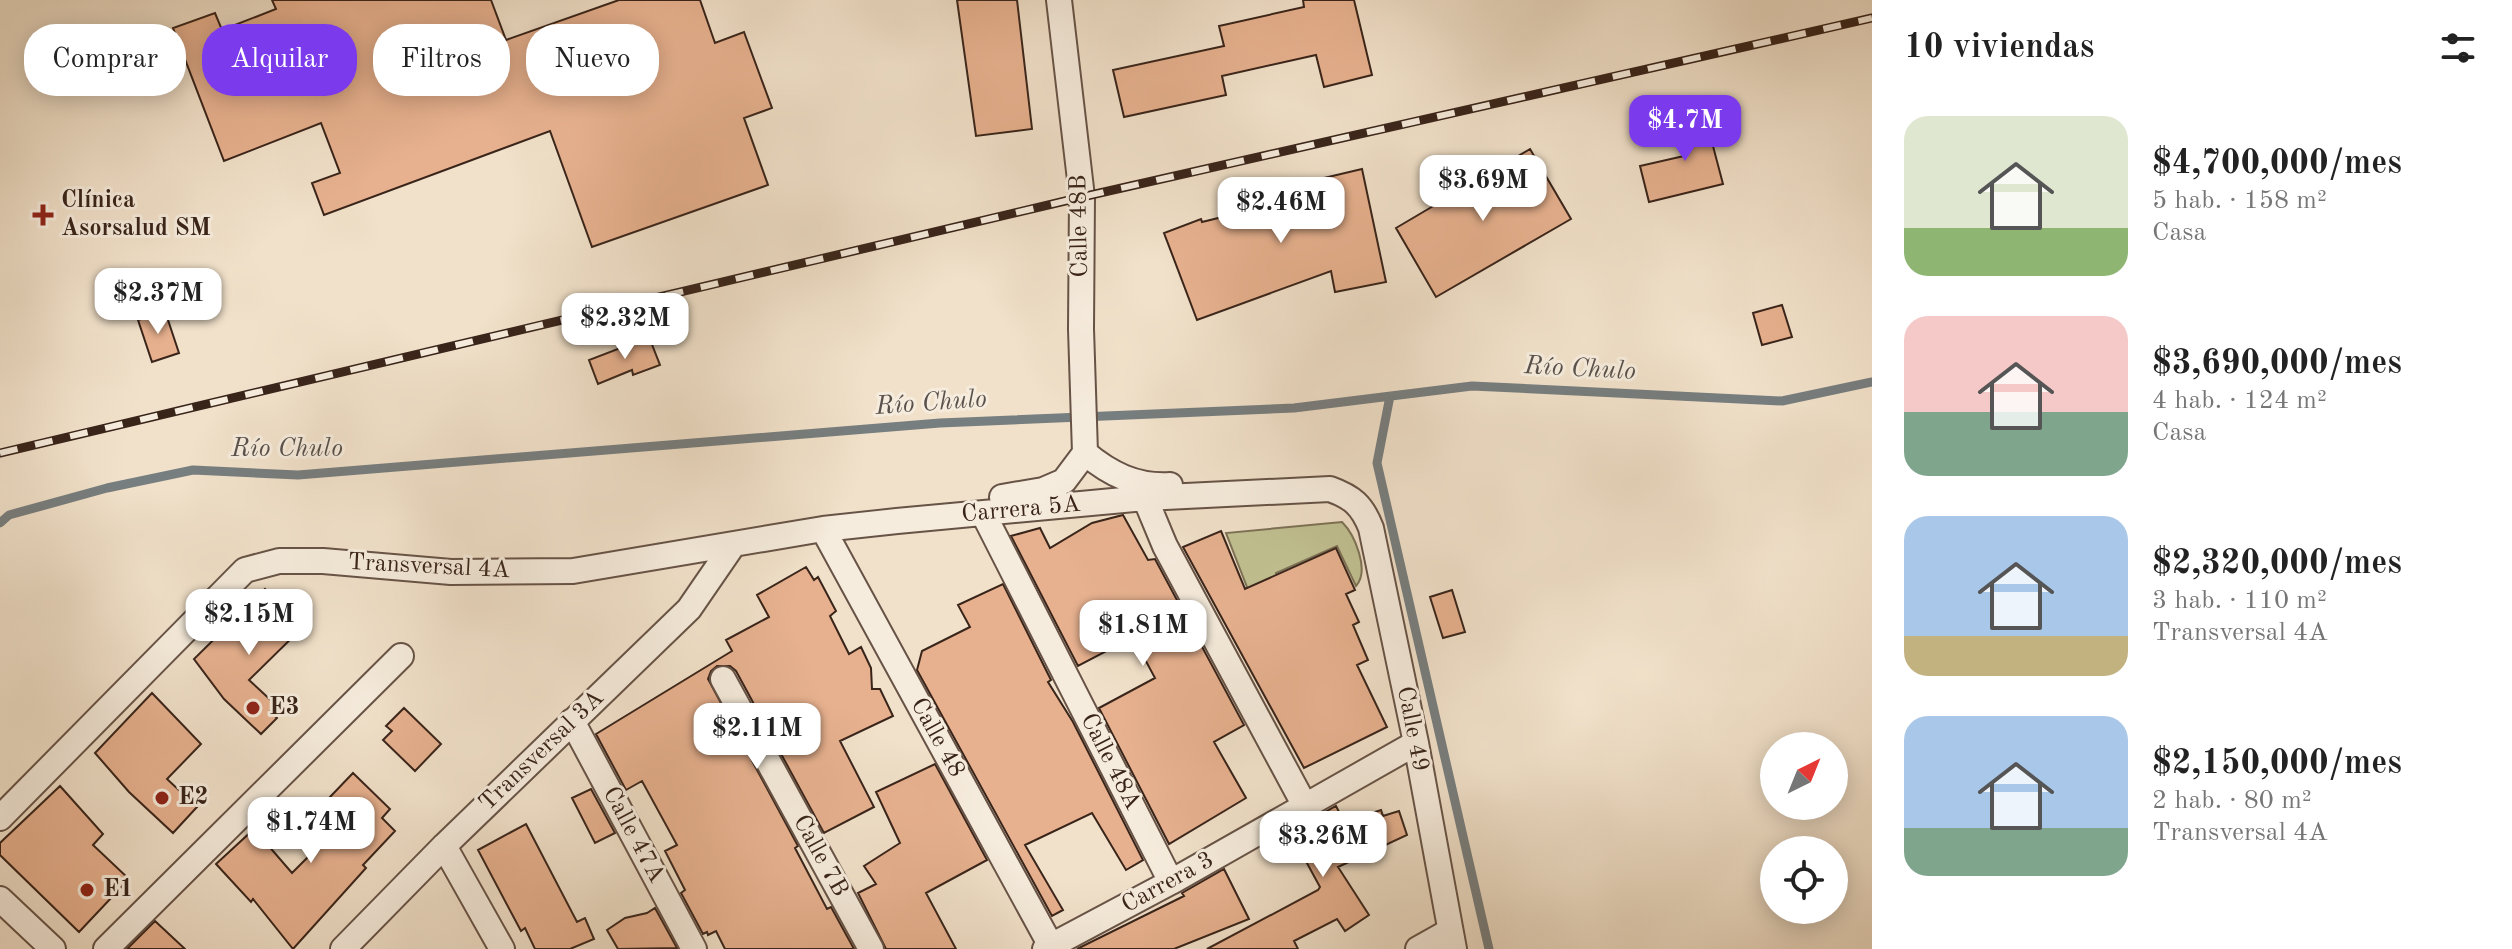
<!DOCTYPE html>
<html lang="es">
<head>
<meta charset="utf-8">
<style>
	body { margin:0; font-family:"Old Standard TT",serif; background:#f2f2f2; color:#222; height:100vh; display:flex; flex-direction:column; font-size:30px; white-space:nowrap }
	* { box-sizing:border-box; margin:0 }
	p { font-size:26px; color:#767676 }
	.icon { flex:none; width:44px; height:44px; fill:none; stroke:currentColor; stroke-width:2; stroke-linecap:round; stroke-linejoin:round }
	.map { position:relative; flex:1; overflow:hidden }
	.sheet { display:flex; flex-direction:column; background:#fff; width:640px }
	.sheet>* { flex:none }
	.guide { position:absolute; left:24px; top:24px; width:760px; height:72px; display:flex; gap:16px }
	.needle { width:52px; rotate:43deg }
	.tools { position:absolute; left:1760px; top:732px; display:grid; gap:16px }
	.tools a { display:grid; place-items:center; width:88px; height:88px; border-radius:50%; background:#fff; box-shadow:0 4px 20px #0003; font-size:40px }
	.price { position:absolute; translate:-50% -68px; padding:0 18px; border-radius:16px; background:#fff; color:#222; font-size:26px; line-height:52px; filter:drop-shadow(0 2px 4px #0008) }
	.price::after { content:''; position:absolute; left:50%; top:48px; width:24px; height:18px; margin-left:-12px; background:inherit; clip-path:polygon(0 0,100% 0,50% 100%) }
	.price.selected { background:#7c3aed; color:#fff }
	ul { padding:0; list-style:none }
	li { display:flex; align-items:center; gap:24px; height:200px; padding:0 32px }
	li span { display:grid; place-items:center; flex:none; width:224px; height:160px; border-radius:24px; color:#555 }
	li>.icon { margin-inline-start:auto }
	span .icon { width:96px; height:96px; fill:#fffc; stroke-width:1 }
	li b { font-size:34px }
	h2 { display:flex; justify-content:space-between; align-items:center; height:96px; padding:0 32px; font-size:34px }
	.tag { padding:0 28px; border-radius:32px; background:#fff; box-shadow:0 4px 20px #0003; font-size:28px; line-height:72px }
	.tag.selected { background:#7c3aed; color:#fff }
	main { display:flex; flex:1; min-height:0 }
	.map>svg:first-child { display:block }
	.green { fill:#c1c192; stroke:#7d7256; stroke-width:2 }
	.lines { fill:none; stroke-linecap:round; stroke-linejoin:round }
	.stream { stroke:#777e7f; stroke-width:9 }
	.building { fill:#e7b18f; stroke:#39241a; stroke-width:2 }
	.minor-casing { stroke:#675346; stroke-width:28 }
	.minor { stroke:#f6ecdd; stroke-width:24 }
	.rail-casing { stroke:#39241a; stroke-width:9 }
	.rail { stroke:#f6ecdd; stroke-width:6; stroke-dasharray:18; stroke-linecap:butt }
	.poi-dot { fill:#8f2418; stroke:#f6ecdd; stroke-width:3 }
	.labels { text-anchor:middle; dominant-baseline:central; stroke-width:6; stroke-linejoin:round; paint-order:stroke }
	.poi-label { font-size:24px; font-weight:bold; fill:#39241a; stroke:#f6ecdd; text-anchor:start }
	.street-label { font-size:24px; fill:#39241a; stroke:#f6ecdd }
	.water-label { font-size:26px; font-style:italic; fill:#58514c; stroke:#f6ecdd }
</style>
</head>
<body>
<main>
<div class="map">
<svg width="1872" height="949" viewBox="0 0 1872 949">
	<rect width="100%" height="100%" fill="#f1e1ca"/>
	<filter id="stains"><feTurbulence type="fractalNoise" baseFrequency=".0025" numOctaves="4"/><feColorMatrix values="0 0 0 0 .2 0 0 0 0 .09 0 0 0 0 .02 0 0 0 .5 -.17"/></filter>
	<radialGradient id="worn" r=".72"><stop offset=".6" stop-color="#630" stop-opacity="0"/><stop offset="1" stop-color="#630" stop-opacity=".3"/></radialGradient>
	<!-- green -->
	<path class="green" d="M1342,522c13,13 28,49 14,64l-19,-40 -61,27 7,20 -29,12 -28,-72z"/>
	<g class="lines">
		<!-- stream -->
		<path class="stream" d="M1390,396l-13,67 112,486
			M0,523l9,-8 98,-27 86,-18 105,5 642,-52 354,-15 178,-22 310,15 90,-19"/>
	</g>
	<!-- building -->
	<path class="building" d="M272,0h219l15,40 113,-40h81l15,43 29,-11 28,76 -28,10 24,67 -176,62 -42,-116 -226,84 -12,-32 28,-10 -19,-50 -97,38 -51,-133 42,-15 7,17 54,-21z
		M957,0h60l15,129 -56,7z
		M1303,0h51l18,75 -48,12 -8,-32 -94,21 4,19 -102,22 -11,-47 111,-24 -5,-20 85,-19z
		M1704,112l19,72 -74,18 -9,-36 44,-10 -8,-38z
		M1530,149l41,70 -135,78 -40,-69z
		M1362,169l24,113 -51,10 -4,-21 -134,49 -33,-87 37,-14 1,3 53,-13 -3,-14z
		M1782,305l10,32 -30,8 -9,-32z
		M165,311l14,42 -27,9 -14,-42z
		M649,337l11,28 -27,10 -1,-5 -34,14 -9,-24z
		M1123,515l25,45 7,-1 89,166 -30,17 32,56 -77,46 -70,-136 56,-30 -22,-41 -55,29 -67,-130 29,-8 10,20 42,-25z
		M1221,531l24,58 91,-41 19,42 -9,4 13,28 -6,3 15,35 -11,5 30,62 -83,41 -121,-221z
		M806,567l8,13 4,-3 18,34 -6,5 19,38 12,-7 10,21 1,21h8l13,27 -53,25 34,66 -50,26 -88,-162 -6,-5h-13l-6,5 -3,8 90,167 -3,2 32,61 4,-2 23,42h-129l-9,-18 -8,4 -1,-3 -4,2 -22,-41 4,-3 -20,-39 12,-6 -35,-64 -16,9 -30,-56 136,-83 -6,-11 43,-23 -12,-22z
		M1003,584l48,96 -3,2 25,40 70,138 -17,10 -34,-57 -67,32 38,65 -11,6 -135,-246 5,-19 48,-24 -12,-22z
		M265,589l39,37 -55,54 27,25 -6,6 7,7 -16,16 -37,-35 -30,-40z
		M1452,590l13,42 -22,6 -13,-41z
		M152,693l49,51 -34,35 30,28 -24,26 -44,-41 -34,-39z
		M404,708l37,36 -26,27 -32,-31 9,-9 -6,-5z
		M935,764l52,96 -61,33 30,56h-70l-28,-56 18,-9 -12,-18 36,-23 -24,-51z
		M353,773l37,36 -8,9 13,13 -32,34 3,3 -73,81 -40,-50 -2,3 -35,-38 38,-35 38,44 58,-58 -20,-18z
		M60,786l43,48 -10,11 36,34 -50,53 -79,-77v-12z
		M591,789l24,44 -20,10 -23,-45z
		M1336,806l8,16 37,-12 2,6 16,-5 8,24 -69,32 31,48 -24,16 -8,-12 -43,22 4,8h-91l111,-59 2,-3 -30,-55z
		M526,824l51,98 8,-4 9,21 -24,10h-35l-10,-21 -4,3 -43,-81z
		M1224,869l25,50 -75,30h-97l107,-53 -2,-3z
		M655,908l22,40 -59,1 -11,-19 18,-12 22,-5z
		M155,921l30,28h-58z"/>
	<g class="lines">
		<defs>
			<path id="minor" d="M1085,453c25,21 51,34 85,32
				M1002,497l41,-7 21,-9 21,-28 -4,-124 1,-132 -23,-197
				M1145,498l20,48 140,260
				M983,513l188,369
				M823,529l228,417
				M723,679l148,270
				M572,721l122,228
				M0,818l245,-248 34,-9h44l128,11 122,-1 250,-42 74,-8 248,-23 185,-9c22,8 32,16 41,39l45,215 38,206
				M444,846l58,103
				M0,899l53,50
				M106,949l295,-293
				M343,949l101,-103 245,-237 44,-64
				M1045,949l126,-67 245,-139
				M1418,949l32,-18"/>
		</defs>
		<!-- minor casing -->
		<use href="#minor" class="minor-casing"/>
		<!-- minor -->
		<use href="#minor" class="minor"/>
		<defs>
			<path id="rail" d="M0,453l1082,-256 790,-179"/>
		</defs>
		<!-- rail casing -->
		<use href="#rail" class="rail-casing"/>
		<!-- rail -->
		<use href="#rail" class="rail"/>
	</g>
	<!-- markers -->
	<g class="poi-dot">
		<path d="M39 203h8v8h8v8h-8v8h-8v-8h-8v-8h8z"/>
		<circle cx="253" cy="708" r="8"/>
		<circle cx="162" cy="798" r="8"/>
		<circle cx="87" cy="890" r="8"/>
	</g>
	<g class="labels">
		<!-- poi labels -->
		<g class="poi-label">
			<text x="61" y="201">Clínica<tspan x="61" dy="28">Asorsalud SM</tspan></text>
			<text x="269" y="708">E3</text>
			<text x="178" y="798">E2</text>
			<text x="103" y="890">E1</text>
		</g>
		<!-- street labels -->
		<g class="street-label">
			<text transform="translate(1080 226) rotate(-91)">Calle 48B</text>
			<text transform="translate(1021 510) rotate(-5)">Carrera 5A</text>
			<text transform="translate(429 567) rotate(3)">Transversal 4A</text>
			<text transform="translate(1412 729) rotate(79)">Calle 49</text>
			<text transform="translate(937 738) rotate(61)">Calle 48</text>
			<text transform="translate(542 751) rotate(-44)">Transversal 3A</text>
			<text transform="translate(1110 762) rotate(63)">Calle 48A</text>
			<text transform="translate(633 835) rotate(62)">Calle 47A</text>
			<text transform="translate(820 856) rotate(61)">Calle 7B</text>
			<text transform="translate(1168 883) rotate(-29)">Carrera 3</text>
		</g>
		<!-- water labels -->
		<g class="water-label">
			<text transform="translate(1580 369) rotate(3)">Río Chulo</text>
			<text transform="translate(931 403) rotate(-4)">Río Chulo</text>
			<text x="287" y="449">Río Chulo</text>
		</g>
	</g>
	<rect width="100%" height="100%" filter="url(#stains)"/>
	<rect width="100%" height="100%" fill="url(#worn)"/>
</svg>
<div class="tools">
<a><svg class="needle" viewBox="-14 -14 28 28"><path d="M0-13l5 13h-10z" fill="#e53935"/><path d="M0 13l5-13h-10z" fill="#767676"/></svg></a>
<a><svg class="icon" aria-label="locate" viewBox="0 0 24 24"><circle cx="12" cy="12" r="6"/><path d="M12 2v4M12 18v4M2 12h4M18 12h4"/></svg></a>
</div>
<b class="price selected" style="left:1685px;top:163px">$4.7M</b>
<b class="price" style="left:1483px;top:223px">$3.69M</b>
<b class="price" style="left:1281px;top:245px">$2.46M</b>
<b class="price" style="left:158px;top:336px">$2.37M</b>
<b class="price" style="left:625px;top:361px">$2.32M</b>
<b class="price" style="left:249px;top:657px">$2.15M</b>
<b class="price" style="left:1143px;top:668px">$1.81M</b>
<b class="price" style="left:757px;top:771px">$2.11M</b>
<b class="price" style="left:311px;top:865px">$1.74M</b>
<b class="price" style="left:1323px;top:879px">$3.26M</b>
<div class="guide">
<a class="tag">Comprar</a>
<a class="tag selected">Alquilar</a>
<a class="tag">Filtros</a>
<a class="tag">Nuevo</a>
</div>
</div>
<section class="sheet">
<h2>10 viviendas<svg class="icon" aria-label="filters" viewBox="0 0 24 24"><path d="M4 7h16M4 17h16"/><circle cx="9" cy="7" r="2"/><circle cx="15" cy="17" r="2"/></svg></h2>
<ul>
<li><span style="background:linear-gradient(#dfe7d0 70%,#8fb573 0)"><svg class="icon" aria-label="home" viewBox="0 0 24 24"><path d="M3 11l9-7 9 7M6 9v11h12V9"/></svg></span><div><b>$4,700,000/mes</b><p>5 hab. · 158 m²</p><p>Casa</p></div></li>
<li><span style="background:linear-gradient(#f6c9c9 60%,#7fa58c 0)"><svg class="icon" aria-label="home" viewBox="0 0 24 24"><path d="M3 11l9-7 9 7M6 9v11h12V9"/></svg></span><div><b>$3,690,000/mes</b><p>4 hab. · 124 m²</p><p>Casa</p></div></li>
<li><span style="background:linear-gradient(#a9c7e8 75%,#c2b280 0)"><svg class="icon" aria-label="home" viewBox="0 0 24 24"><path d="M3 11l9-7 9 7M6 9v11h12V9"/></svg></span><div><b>$2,320,000/mes</b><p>3 hab. · 110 m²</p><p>Transversal 4A</p></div></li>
<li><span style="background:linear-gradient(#a9c7e8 70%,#7fa58c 0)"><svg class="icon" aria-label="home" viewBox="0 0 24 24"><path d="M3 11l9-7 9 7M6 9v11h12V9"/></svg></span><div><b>$2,150,000/mes</b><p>2 hab. · 80 m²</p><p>Transversal 4A</p></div></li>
</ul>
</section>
</main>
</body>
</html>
